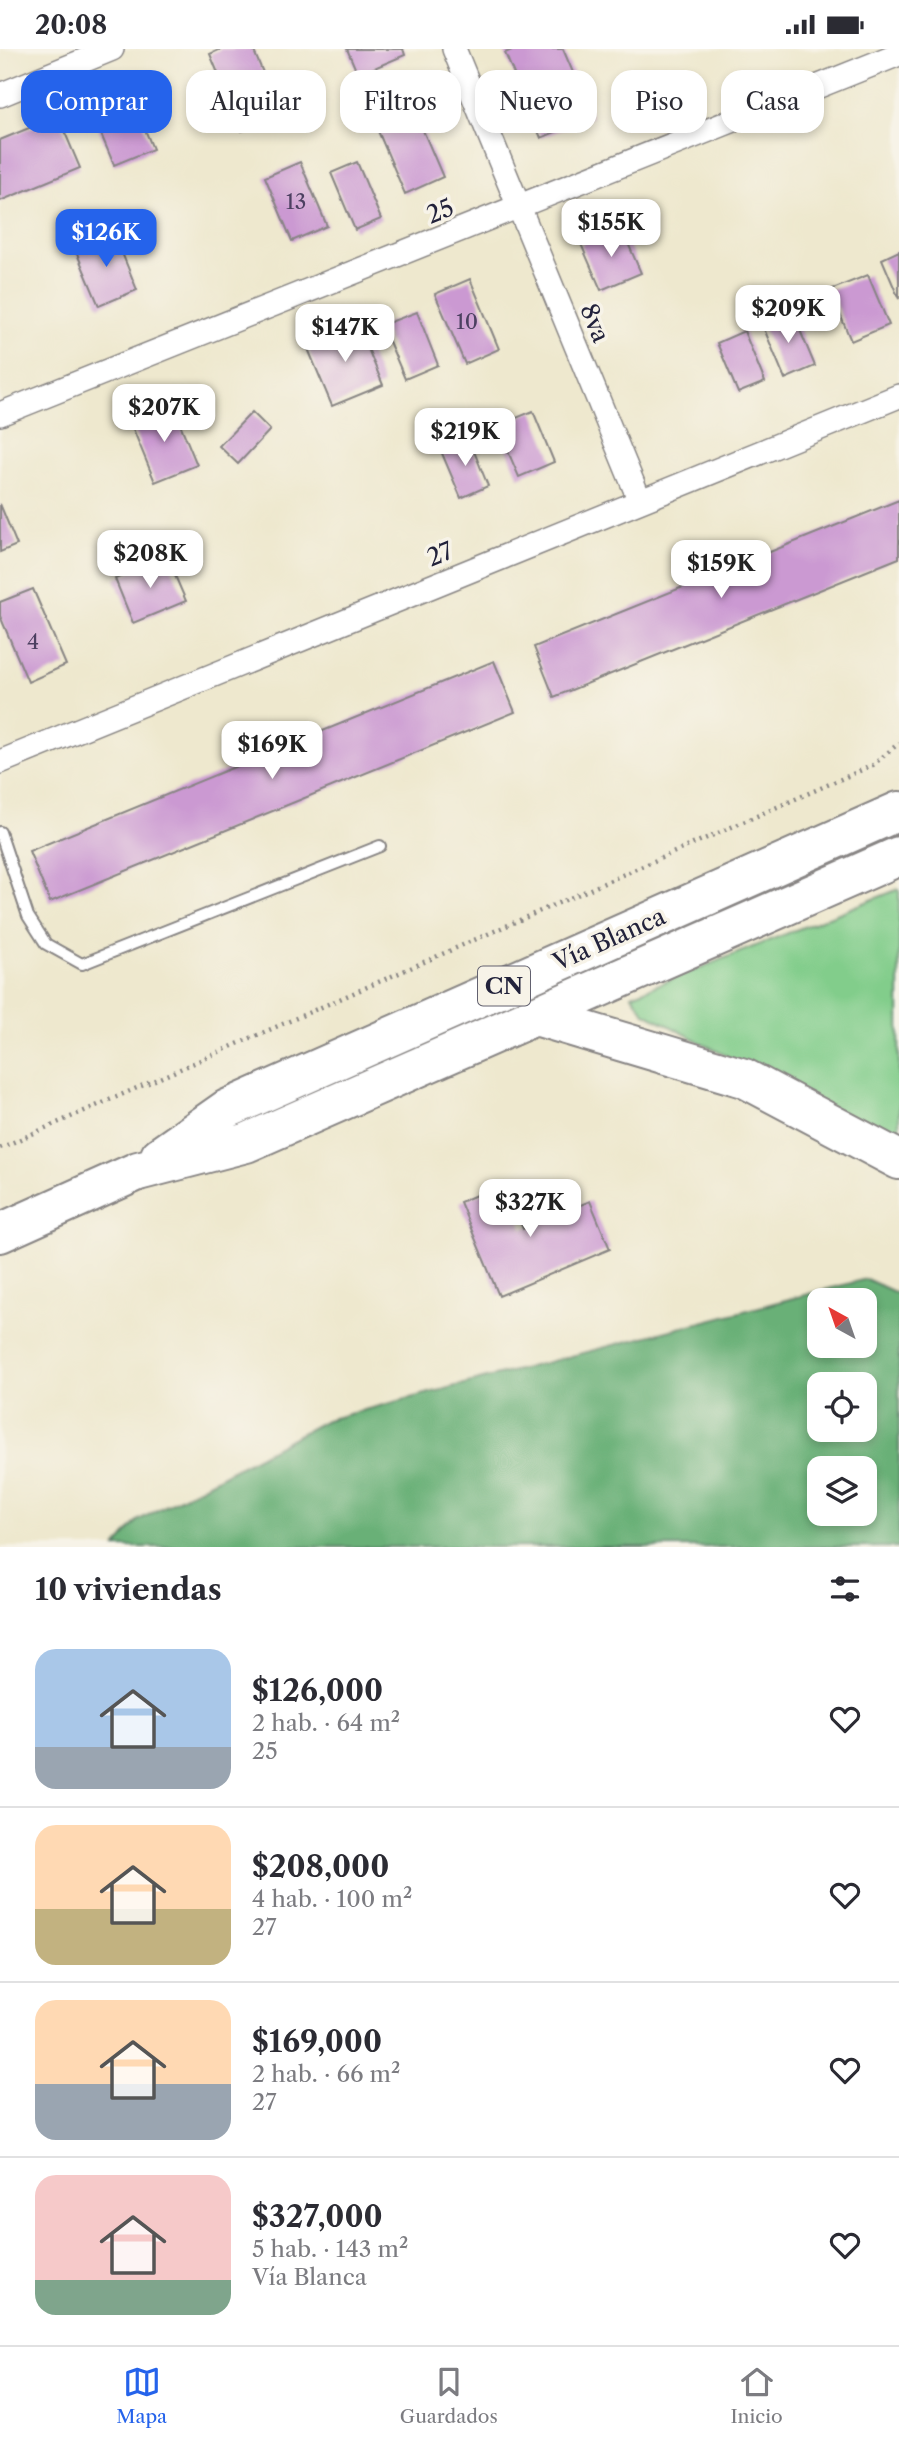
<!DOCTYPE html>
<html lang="es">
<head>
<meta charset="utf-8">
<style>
	body { margin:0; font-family:"Libre Caslon Text",serif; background:#f7f7f7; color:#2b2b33; height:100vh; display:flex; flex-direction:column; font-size:26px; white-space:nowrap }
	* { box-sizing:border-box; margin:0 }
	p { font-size:23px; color:#7c7c81 }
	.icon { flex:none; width:38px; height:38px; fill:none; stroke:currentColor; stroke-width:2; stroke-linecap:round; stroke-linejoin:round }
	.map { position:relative; height:1498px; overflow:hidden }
	.details { display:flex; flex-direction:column; background:#fff; flex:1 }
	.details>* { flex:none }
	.hud { position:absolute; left:21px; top:21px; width:858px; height:63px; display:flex; gap:14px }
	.needle { width:46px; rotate:320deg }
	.controls { position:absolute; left:807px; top:1239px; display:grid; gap:14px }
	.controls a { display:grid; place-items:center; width:70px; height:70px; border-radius:14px; background:#fff; box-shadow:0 4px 10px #0003; font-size:35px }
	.price { position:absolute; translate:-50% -60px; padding:0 16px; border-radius:14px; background:#fff; color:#222; font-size:23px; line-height:46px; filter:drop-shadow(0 2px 4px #0008) }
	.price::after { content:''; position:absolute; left:50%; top:42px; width:21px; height:16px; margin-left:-10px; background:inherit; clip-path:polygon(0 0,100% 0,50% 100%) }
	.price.selected { background:#2563eb; color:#fff }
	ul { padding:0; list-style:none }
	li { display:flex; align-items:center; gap:21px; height:175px; padding:0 35px }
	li+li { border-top:2px solid #e1e1e2 }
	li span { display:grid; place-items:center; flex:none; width:196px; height:140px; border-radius:21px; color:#555 }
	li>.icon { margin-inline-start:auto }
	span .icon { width:84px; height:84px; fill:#fffc; stroke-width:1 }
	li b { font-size:30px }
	h2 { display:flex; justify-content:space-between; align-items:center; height:84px; padding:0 35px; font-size:30px }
	.pill { padding:0 24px; border-radius:21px; background:#fff; box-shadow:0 4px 10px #0003; font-size:24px; line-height:63px }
	.pill.selected { background:#2563eb; color:#fff }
	.status { display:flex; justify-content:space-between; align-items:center; height:49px; padding:0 35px; background:#fff; direction:ltr }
	.status svg { height:19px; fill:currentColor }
	.tab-bar { display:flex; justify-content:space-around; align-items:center; height:98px; border-top:2px solid #e1e1e2; background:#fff; font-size:19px; color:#7c7c81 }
	.tab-bar a { display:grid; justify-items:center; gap:4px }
	.tab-bar .selected { color:#2563eb }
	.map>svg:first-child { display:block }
	.green { fill:#82cd8b; stroke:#527863; stroke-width:2 }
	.forest { fill:#69b077; stroke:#466959; stroke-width:2; fill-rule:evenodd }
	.building { fill:#cb99d2 }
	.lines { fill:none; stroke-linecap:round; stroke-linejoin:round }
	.lane-casing { stroke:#888584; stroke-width:14 }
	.street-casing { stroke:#888584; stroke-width:26 }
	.highway-casing { stroke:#888584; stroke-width:42 }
	.path { stroke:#888584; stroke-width:4.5; stroke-dasharray:2 5; stroke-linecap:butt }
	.lane { stroke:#fff; stroke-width:10 }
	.street { stroke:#fff; stroke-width:23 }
	.highway { stroke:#fff; stroke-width:38 }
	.labels { text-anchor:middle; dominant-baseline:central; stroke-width:7; stroke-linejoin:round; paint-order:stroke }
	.number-label { font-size:21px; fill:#4c4061 }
	.shield { fill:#f7f3e8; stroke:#62616f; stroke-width:2 }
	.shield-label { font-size:23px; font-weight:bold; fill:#22223b }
	.street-label { font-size:24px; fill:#22223b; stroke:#f7f3e8 }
</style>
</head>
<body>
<div class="status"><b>20:08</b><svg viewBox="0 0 49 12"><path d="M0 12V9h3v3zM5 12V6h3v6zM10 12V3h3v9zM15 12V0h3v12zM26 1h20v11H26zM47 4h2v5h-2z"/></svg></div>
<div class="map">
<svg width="899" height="1498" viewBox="0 0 899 1498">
	<rect width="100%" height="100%" fill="#f7f3e8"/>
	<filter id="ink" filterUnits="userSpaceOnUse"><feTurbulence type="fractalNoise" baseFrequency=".0143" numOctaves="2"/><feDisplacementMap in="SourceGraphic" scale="14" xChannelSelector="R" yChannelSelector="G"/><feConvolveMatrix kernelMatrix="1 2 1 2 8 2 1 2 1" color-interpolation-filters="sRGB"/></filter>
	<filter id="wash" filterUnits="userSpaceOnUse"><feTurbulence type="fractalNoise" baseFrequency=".00686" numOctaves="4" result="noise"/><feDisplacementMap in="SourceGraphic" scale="28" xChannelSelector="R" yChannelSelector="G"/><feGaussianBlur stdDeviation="1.57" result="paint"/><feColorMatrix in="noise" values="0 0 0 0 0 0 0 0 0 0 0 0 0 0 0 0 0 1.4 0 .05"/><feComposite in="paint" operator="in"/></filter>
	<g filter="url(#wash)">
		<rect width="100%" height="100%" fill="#eee8ce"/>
		<!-- green -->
		<path class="green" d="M899,840v258l-254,-134 -13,-18z"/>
		<!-- forest -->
		<path class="forest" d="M866,1230l33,15v253h-783l21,-26 189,-101zM819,1251h45v46h-45zM819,1335h45v46h-45zM819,1419h45v46h-45z"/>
		<g id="blocks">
			<!-- building -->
			<path class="building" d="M221,0h32l28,66 -39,16 -32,-77z
				M347,0h56l2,6 -47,20z
				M514,0h49l29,68 -51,21 -36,-85z
				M129,42l24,58 -39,16 -24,-57z
				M413,58l30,70 -38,17 -30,-70z
				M58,67l22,52 -80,33v-61z
				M300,113l27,64 -35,15 -27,-64z
				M357,113l24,57 -26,11 -24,-57z
				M621,178l20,46 -40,17 -20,-46z
				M114,184l23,57 -38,16 -24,-57z
				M899,202v48l-17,-40z
				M868,226l21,50 -38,16 -21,-51z
				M470,230l29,70 -34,15 -30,-70z
				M792,262l23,55 -30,13 -23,-55z
				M417,263l21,53 -33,14 -23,-54z
				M357,273l26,63 -51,21 -26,-62z
				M744,282l21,51 -27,11 -21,-50z
				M173,358l24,58 -42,17 -24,-58z
				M533,362l21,51 -35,15 -22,-51z
				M252,363l18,18 -32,34 -19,-18z
				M469,390l19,47 -27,12 -20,-47z
				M899,451v58l-345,139 -20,-50z
				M0,455l17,41 -17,7z
				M167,508l19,44 -53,22 -18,-44z
				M33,540l33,76 -38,17 -28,-66v-14z
				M494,612l21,51 -465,190 -21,-51z
				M504,1134l19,46 67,-28 20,48 -111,47 -39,-94z"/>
		</g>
	</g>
	<g filter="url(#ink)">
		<use href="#blocks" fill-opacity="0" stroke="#888584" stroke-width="2"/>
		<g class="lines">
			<defs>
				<path id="lane" d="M0,783l28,84 18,28 36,20 298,-118"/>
				<path id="street" d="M454,0l186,452
					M0,46l112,-46
					M0,365l899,-360
					M0,713l899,-366"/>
				<path id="highway" d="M536,967l208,62 155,82
					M160,1107l67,-47 672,-298
					M0,1184l138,-62 108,-28 653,-287"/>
			</defs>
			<!-- lane casing -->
			<use href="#lane" class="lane-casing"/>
			<!-- street casing -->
			<use href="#street" class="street-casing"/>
			<!-- highway casing -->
			<use href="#highway" class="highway-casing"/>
			<!-- path -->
			<path class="path" d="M0,1099l873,-383 26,-22"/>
			<!-- lane -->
			<use href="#lane" class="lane"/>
			<!-- street -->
			<use href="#street" class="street"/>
			<!-- highway -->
			<use href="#highway" class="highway"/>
		</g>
	</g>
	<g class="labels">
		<!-- number labels -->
		<g class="number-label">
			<text x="296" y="152">13</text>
			<text x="467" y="272">10</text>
			<text x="33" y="592">4</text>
		</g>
		<!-- shield labels -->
		<rect class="shield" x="478" y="917.5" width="52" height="39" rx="5"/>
		<g class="shield-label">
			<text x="504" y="937">CN</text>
		</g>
		<!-- street labels -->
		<g class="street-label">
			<text transform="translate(440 162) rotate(-22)">25</text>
			<text transform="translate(595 274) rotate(68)">8va</text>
			<text transform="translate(440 505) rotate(-22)">27</text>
			<text transform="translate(609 890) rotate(-24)">Vía Blanca</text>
		</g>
	</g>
</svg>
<div class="controls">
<a><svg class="needle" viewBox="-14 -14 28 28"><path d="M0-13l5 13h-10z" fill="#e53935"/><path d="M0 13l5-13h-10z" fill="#7c7c81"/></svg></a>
<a><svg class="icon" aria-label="locate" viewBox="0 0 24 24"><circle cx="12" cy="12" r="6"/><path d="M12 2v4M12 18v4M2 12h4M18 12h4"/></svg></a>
<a><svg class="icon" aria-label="layers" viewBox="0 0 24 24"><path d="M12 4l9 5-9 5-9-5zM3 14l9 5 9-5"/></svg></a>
</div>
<b class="price" style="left:611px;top:210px">$155K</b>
<b class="price selected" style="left:106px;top:220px">$126K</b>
<b class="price" style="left:788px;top:296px">$209K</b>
<b class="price" style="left:345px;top:315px">$147K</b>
<b class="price" style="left:164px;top:395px">$207K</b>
<b class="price" style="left:465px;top:419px">$219K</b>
<b class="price" style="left:150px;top:541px">$208K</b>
<b class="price" style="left:721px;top:551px">$159K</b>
<b class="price" style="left:272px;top:732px">$169K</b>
<b class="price" style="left:530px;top:1190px">$327K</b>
<div class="hud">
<a class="pill selected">Comprar</a>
<a class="pill">Alquilar</a>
<a class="pill">Filtros</a>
<a class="pill">Nuevo</a>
<a class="pill">Piso</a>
<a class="pill">Casa</a>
</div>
</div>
<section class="details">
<h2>10 viviendas<svg class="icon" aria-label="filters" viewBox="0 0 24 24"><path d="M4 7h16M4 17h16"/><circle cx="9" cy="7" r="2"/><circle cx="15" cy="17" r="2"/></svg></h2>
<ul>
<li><span style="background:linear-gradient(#a9c7e8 70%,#9aa5b1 0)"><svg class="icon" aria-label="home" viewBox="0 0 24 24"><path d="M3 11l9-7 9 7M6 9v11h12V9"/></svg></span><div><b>$126,000</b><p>2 hab. · 64 m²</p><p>25</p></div><svg class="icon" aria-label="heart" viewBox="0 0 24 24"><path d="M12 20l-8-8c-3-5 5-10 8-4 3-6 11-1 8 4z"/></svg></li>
<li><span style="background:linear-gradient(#ffd9b3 60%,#c2b280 0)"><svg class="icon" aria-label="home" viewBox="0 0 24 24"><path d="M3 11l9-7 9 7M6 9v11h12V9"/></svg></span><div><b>$208,000</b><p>4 hab. · 100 m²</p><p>27</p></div><svg class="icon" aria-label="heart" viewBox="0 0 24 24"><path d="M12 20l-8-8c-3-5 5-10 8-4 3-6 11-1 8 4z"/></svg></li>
<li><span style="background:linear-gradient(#ffd9b3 60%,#9aa5b1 0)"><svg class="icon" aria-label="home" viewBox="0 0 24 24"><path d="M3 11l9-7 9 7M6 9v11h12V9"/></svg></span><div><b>$169,000</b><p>2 hab. · 66 m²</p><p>27</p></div><svg class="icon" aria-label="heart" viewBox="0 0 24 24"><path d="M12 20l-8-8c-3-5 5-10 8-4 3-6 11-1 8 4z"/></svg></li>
<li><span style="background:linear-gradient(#f6c9c9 75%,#7fa58c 0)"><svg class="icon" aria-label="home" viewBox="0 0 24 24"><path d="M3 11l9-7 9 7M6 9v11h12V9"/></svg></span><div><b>$327,000</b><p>5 hab. · 143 m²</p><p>Vía Blanca</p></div><svg class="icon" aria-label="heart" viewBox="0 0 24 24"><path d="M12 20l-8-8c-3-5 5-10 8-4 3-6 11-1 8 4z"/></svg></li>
</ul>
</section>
<nav class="tab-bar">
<a class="selected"><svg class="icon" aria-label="map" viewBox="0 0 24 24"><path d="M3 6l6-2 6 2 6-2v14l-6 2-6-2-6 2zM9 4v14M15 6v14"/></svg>Mapa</a>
<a><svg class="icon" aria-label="saved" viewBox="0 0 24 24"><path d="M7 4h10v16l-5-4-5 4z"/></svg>Guardados</a>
<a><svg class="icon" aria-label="home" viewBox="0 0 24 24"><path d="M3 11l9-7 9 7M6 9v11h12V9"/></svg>Inicio</a>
</nav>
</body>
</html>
